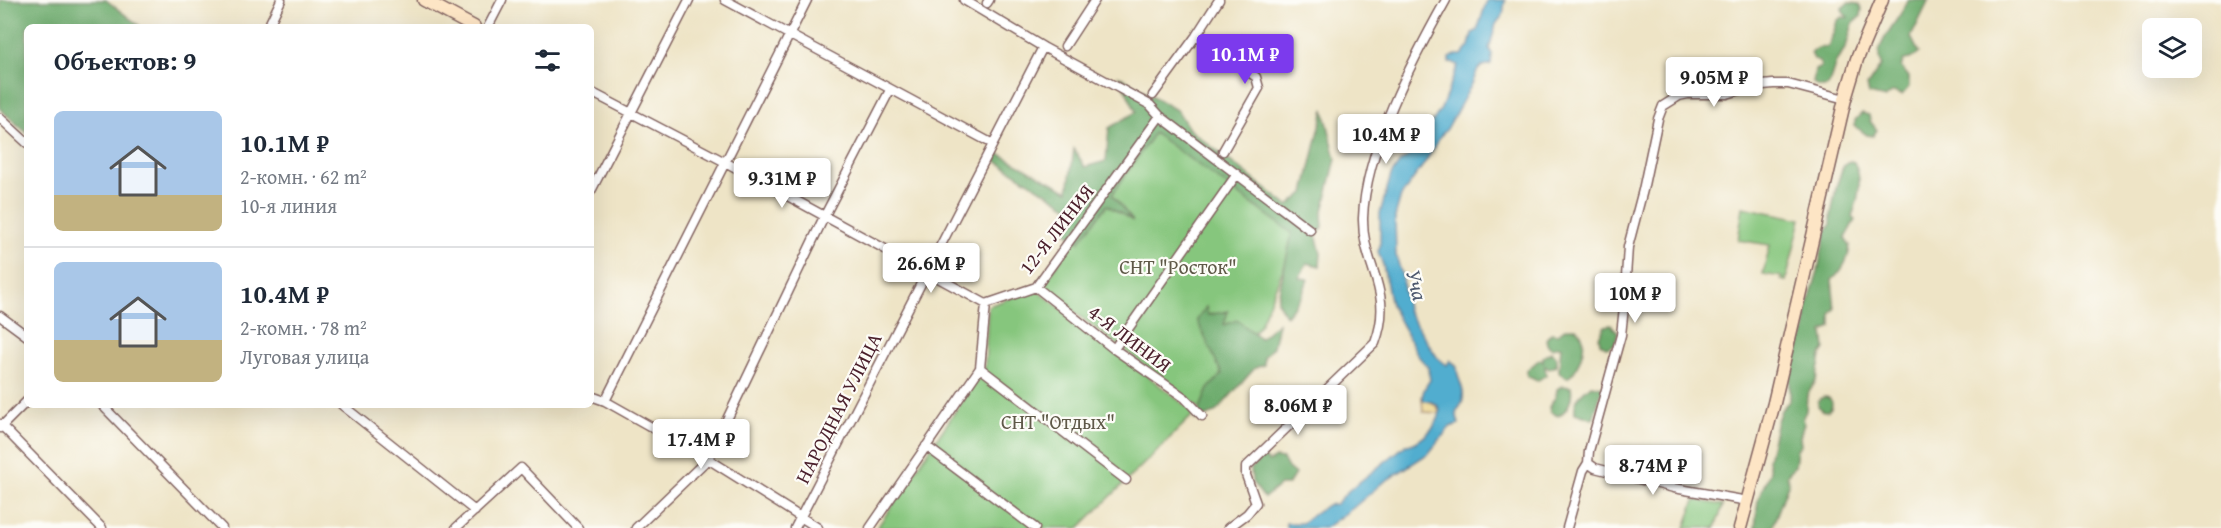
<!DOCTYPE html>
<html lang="ru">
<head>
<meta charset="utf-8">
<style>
	body { margin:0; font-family:"Gentium Book Plus",serif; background:#f2f2f3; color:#1f2937; height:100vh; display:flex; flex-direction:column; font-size:22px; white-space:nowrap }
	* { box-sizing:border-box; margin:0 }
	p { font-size:20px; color:#747a83 }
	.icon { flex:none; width:33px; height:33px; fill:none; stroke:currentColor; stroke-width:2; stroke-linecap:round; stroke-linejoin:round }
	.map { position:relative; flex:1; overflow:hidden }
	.drawer { position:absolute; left:24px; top:24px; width:570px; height:384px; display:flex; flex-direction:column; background:#fff; border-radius:9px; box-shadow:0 6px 24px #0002 }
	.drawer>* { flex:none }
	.tools { position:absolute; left:2142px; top:18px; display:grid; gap:12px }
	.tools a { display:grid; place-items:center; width:60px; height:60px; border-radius:9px; background:#fff; box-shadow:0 6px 24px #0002; font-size:30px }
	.price { position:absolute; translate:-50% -51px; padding:0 14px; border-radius:6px; background:#fff; color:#222; font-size:20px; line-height:39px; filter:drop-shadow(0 2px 3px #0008) }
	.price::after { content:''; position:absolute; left:50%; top:36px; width:18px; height:14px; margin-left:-9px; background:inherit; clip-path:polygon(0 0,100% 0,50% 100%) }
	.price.current { background:#7c3aed; color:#fff }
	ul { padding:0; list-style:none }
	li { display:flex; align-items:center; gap:18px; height:150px; padding:0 30px }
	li+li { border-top:2px solid #e0e1e3 }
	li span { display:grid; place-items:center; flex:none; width:168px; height:120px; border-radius:9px; color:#555 }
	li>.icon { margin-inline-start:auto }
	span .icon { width:72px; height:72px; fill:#fffc; stroke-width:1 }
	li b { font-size:26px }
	h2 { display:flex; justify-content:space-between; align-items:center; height:72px; padding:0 30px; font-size:26px }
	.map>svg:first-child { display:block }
	.green { fill:#86c67d; stroke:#687254; stroke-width:1.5 }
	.forest { fill:#6cab6c; stroke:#5b654c; stroke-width:1.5 }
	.sand { fill:#eeda9e; stroke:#9c7c64; stroke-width:1.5 }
	.water { fill:#51adcf; stroke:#4e667d; stroke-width:1.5 }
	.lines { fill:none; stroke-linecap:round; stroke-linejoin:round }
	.street-casing { stroke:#836461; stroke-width:11 }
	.secondary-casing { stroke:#836461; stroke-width:15 }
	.street { stroke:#fff; stroke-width:8 }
	.secondary { stroke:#fde5c5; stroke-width:12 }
	.labels { text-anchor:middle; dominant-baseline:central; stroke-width:4.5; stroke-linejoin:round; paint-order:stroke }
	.street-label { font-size:20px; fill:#4a1f2b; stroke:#fdfcf7 }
	.park-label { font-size:20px; fill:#5f5948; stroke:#fdfcf7 }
	.water-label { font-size:21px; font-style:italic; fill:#4d586d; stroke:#fdfcf7 }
</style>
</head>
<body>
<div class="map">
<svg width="2221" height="528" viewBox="0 0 2221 528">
	<rect width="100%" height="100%" fill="#fdfcf7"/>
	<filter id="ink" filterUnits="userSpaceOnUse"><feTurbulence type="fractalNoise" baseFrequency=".0167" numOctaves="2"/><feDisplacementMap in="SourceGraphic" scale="12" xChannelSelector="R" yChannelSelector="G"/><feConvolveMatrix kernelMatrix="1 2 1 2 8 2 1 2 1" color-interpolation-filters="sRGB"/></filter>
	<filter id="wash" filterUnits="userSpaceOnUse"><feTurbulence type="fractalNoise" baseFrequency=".008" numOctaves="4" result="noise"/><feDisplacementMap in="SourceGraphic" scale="24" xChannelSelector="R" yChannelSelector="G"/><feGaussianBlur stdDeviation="1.35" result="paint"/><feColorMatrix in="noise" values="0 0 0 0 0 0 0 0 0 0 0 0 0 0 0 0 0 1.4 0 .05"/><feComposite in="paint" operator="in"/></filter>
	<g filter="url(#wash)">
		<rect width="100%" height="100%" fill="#eee4c6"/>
		<!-- green -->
		<path class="green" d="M1157,126l141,107 -38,92 -35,40 -23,46 -22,-19 -139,-105z
			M1743,207l58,12 -15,62 -5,-1 1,-3 -19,-3 7,-29 -32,-5z
			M1036,289l159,124 -116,115h-202l108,-161 3,-61z
			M1695,500l28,5 -8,23h-30z"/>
		<!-- forest -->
		<path class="forest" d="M0,0h106l35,27h-114v106l-27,-24z
			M1908,0h21l-18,37 8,16 -9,6 -6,1 -3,7 8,10v10l-7,8 -9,-3 -8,6 -16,-4 -2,-8 14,-21c-1,-3 -2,-6 -2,-9 -1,-16 24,-41 29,-56z
			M1848,3l11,1 3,5 -1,7 -8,7 -7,24 -10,15 -7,22 -3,3h-7l-6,-4 2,-13 6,-3 -1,-4 -6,-4 -3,-6 7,-5 10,-1c3,-9 7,-17 9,-26l5,-4 6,1 -5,-6 -1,-4z
			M1119,76l59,35 11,18 99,77 16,-13 20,-84 12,50 -14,56 1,12 -7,8 5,18 -1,13 -13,-3 -8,15 9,1 -6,17 -16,20 -9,-15 15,-68 -138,-100 -42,62 21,26 -26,-16 -28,37 -14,-11 12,-19 -81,-51 2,-8 70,38 6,-42 11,18 21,-6 3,-33 27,-16z
			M1862,113l7,2 1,6 7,9 -4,6 -6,-1 -12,-9v-6z
			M1850,161l4,1c9,17 5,37 -2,54l3,4 -10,18 5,7c-1,14 -8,26 -18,35l3,29 -4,5v13l-8,5 2,16 -4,8 -5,25 -9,14 -1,16 -3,6 1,6 -4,14 1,8 -4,5 -2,16 -8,9 2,7 -17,46h-17l3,-29 12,-27 -2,-12 9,-39 4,-11 9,-10v-21l4,-19 11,-28 1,-21 12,-40 3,-17 6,-24 4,-6v-9l5,-27 7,-22z
			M1206,307l2,8 20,-4 -4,14 13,-5 23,18 18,-15 -5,24 -9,10v8l-9,3 -40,45 -20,7 13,-31 14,-15 -25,-54z
			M1611,325l7,7 -3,12 -8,4 -7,-5 -1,-6 6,-11z
			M1566,328h10c2,2 5,5 6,8 5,10 -5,38 -15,42l-8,-6v-3l2,-23 -10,2 -4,-4 -1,-5 5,-6 7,1z
			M1551,352l5,5v9l-7,3 -4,-3 1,9 -9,6 -10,-5v-6l13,-11 3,3v-5z
			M1591,385l12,2 -10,32 -18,-6c-2,-14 6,-19 16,-28z
			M1562,386l9,1c2,11 -2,23 -13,29l-8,-4 -1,-5 7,-11 1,-7z
			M1818 404a7 7 0 1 1 14 0a7 7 0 1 1-14 0Z
			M1263,456l6,6 6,-4 8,1 5,9 7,6 -7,11h-8l-16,13 -12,-16 -1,-13z"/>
		<!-- sand -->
		<path class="sand" d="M1422,398l2,3c9,0 13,3 16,12l-17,-1z"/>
		<!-- water -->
		<path class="water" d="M1487,0h18l-2,15 -7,9 -7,25 3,5 -1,10 -9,2 -5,5 -4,11 -26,47 -5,5 -18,30 -23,32 -6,21 1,38 6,21 5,34 30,47 6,6 4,2 3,-5 7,7c-1,11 10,23 5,36 -1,3 -4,6 -6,9l3,12 -9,3 -21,26 -48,31 -28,24 -28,20h-39v-5h16l25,-18 9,-1 12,-13 58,-46c20,-1 54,-43 18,-44 -4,-7 2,-15 6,-21l-2,-13 -9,-10 -28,-52 -8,-40 -5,-14 2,-5v-33l11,-38 9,-13 10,-7 31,-46 17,-44 -6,-3 -3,1v-5l7,-3h6l7,-9 3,-13 5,-2z"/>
	</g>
	<g filter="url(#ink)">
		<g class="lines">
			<defs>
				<path id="street" d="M725,0l268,144
					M964,0l79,47 107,58 10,11 150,114
					M987,3l2,-3
					M268,27l13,-27
					M488,27l14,-27
					M1196,36l60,41 3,11 -36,63
					M1065,46l30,-46
					M591,92l134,70 261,142
					M1153,95l43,-59 23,-36
					M0,118l27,25
					M591,191l98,-191
					M1036,287l78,62 71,49 17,18
					M0,316l27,20
					M1114,349l123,-175
					M980,368l146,112
					M591,396l14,5 103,58 110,69
					M605,401l202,-401
					M102,405l120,123
					M342,405l133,106
					M0,424l102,104
					M0,428l27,-27
					M926,446l109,82
					M1588,463l7,5 79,20 74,13
					M456,528l65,-60 57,60
					M636,528l72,-69 116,-242 66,-127
					M795,528l248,-481
					M870,528l110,-160 6,-64 50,-17 124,-171
					M1228,528l19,-14 9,-11 -10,-28v-8l129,-124c20,-53 -13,-76 -12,-125 2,-68 50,-159 83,-218
					M1567,528l16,-57 5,-8 1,-12 32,-116 3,-28 4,-60 15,-57 15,-71 5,-13 16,-10 9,-2h39l26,-8 20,-2h15l57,15"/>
				<path id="secondary" d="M424,0l50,27
					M1740,528l34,-125 71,-304 12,-40 25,-59"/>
			</defs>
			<!-- street casing -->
			<use href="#street" class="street-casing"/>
			<!-- secondary casing -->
			<use href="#secondary" class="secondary-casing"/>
			<!-- street -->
			<use href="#street" class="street"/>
			<!-- secondary -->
			<use href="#secondary" class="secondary"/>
		</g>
	</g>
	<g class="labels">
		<!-- street labels -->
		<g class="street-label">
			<text transform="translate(1056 229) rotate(-52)">12-Я ЛИНИЯ</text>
			<text transform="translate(1130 338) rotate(37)">4-Я ЛИНИЯ</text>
			<text transform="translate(838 408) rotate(-63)">НАРОДНАЯ УЛИЦА</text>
		</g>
		<!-- park labels -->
		<g class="park-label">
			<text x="1178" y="266">СНТ "Росток"</text>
			<text x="1058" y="421">СНТ "Отдых"</text>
		</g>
		<!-- water labels -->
		<g class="water-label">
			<text transform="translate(1417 285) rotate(76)">Уча</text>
		</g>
	</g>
</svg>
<div class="tools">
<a><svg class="icon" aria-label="layers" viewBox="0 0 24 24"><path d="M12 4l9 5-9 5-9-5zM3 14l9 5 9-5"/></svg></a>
</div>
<b class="price current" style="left:1245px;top:85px">10.1M ₽</b>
<b class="price" style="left:1714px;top:108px">9.05M ₽</b>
<b class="price" style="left:1386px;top:165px">10.4M ₽</b>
<b class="price" style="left:782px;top:209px">9.31M ₽</b>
<b class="price" style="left:931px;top:294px">26.6M ₽</b>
<b class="price" style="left:1635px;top:324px">10M ₽</b>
<b class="price" style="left:1298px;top:436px">8.06M ₽</b>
<b class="price" style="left:701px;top:470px">17.4M ₽</b>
<b class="price" style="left:1653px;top:496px">8.74M ₽</b>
<section class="drawer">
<h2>Объектов: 9<svg class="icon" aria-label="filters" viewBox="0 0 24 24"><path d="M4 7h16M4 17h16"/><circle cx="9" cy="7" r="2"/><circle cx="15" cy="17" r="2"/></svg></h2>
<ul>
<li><span style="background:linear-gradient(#a9c7e8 70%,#c2b280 0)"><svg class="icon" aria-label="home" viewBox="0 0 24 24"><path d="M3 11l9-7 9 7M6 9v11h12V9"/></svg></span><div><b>10.1M ₽</b><p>2-комн. · 62 m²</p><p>10-я линия</p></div></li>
<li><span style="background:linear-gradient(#a9c7e8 65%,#c2b280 0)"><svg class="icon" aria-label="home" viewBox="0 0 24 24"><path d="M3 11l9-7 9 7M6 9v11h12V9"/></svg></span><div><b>10.4M ₽</b><p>2-комн. · 78 m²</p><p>Луговая улица</p></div></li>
</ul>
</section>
</div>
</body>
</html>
